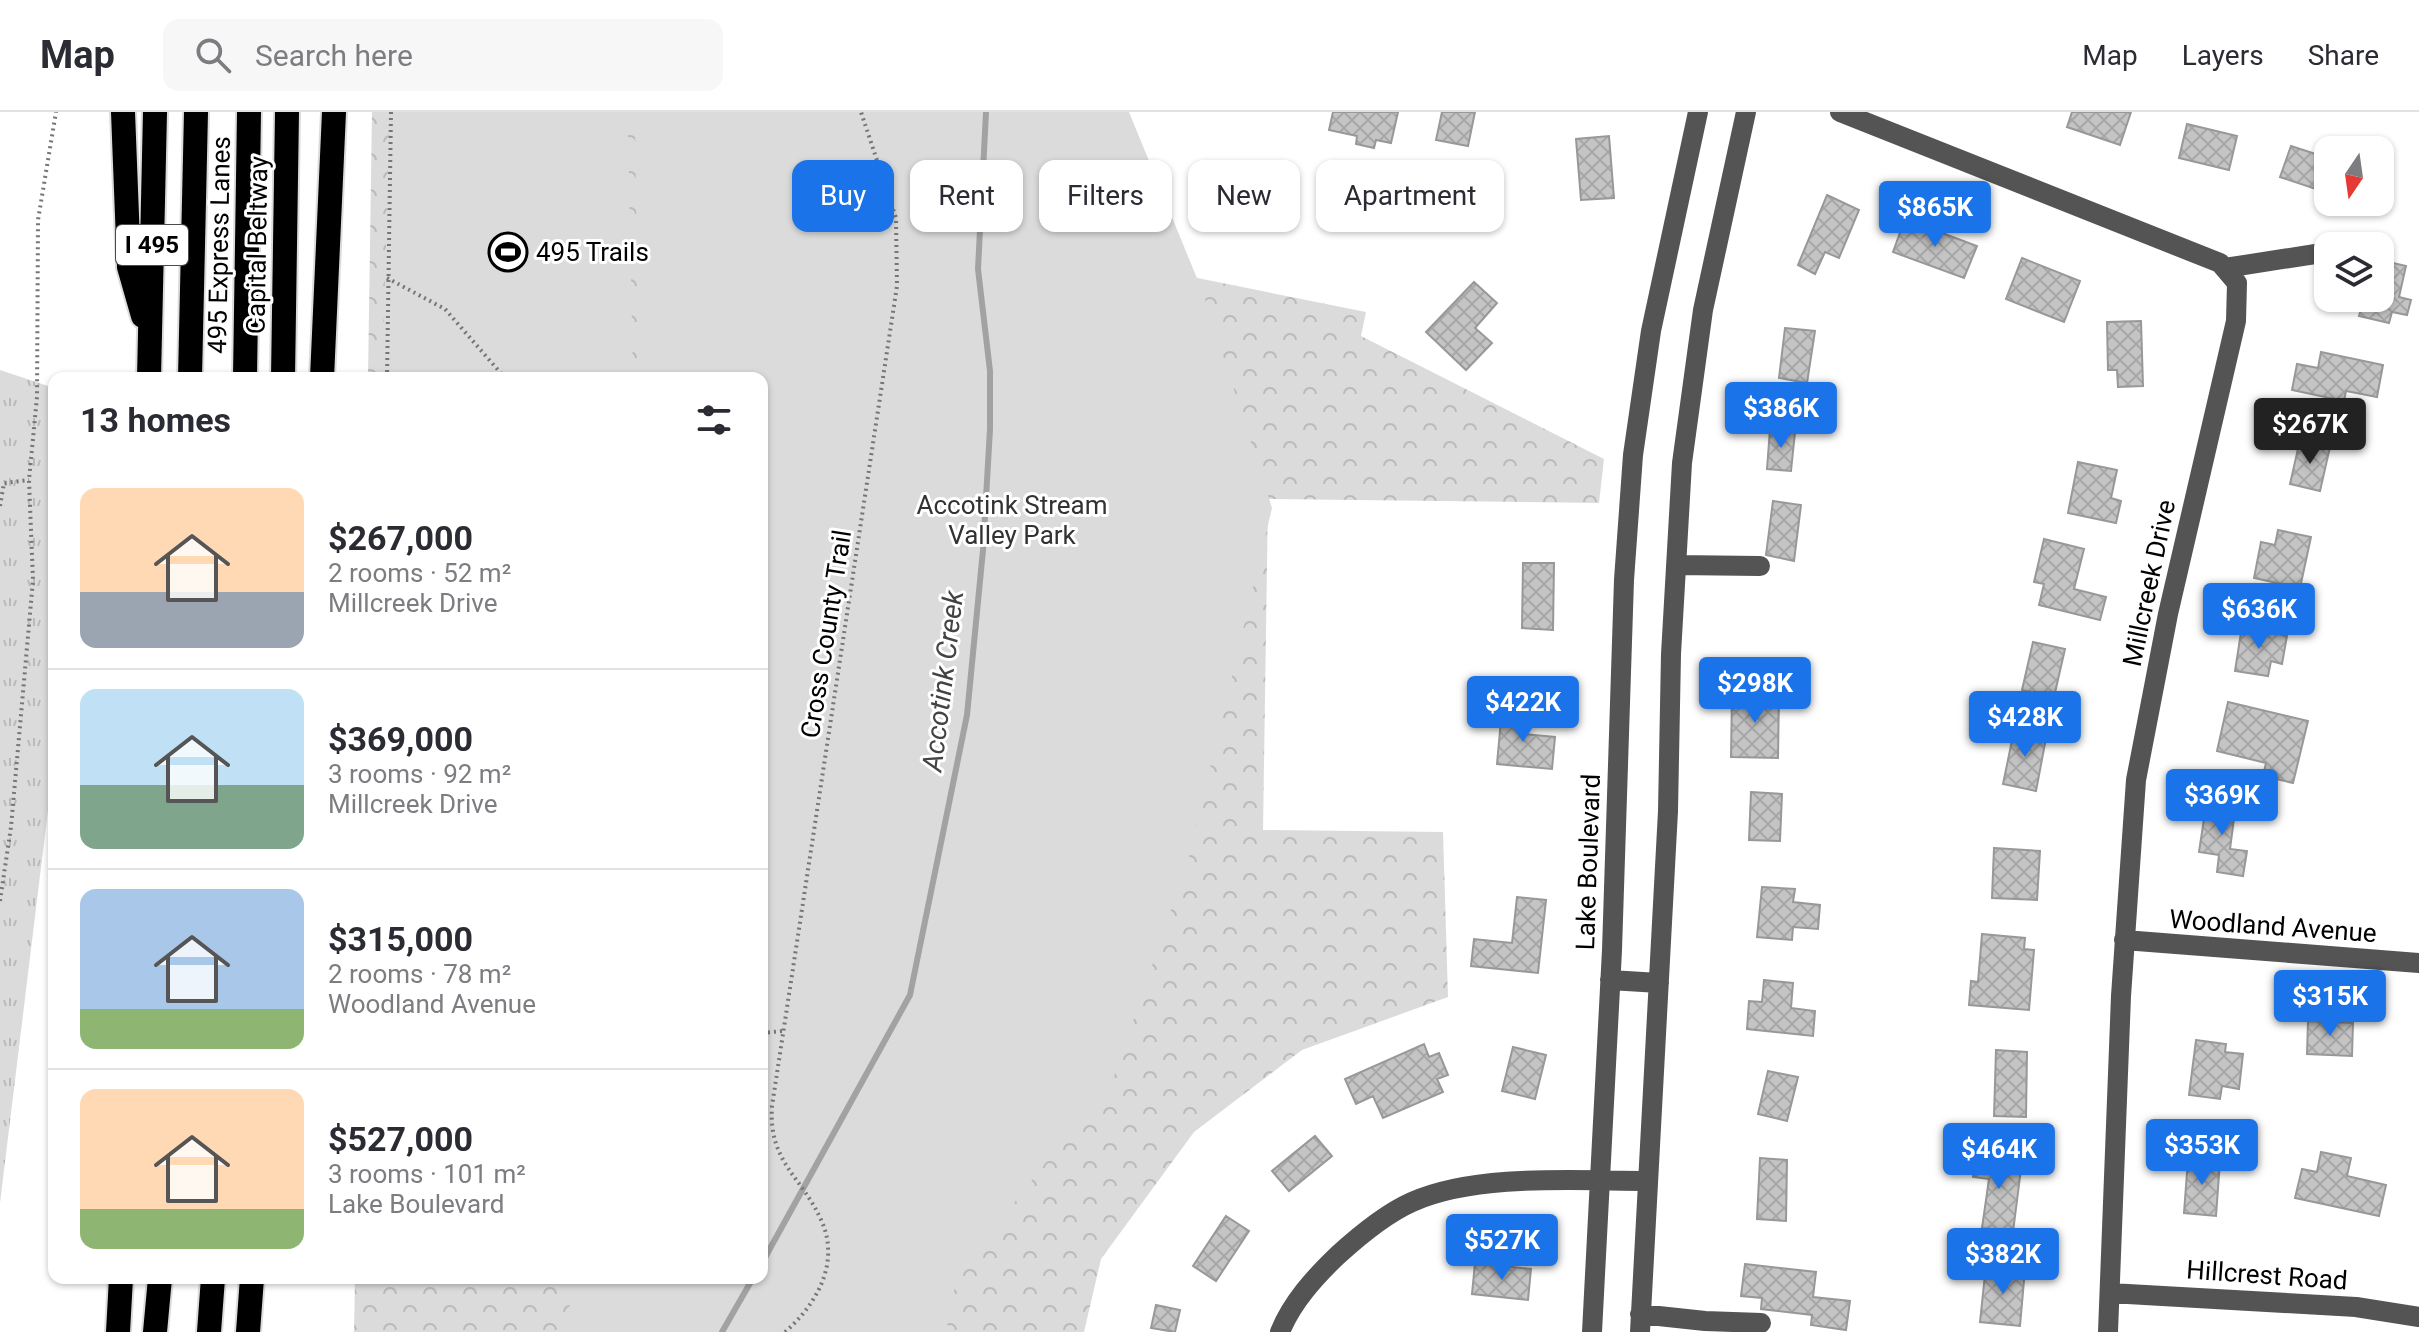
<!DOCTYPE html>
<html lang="en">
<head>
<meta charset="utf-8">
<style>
	body { margin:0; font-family:Roboto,sans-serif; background:#f7f7f7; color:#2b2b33; height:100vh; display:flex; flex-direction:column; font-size:30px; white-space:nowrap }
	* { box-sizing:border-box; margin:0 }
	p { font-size:26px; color:#7c7c81 }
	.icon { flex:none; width:44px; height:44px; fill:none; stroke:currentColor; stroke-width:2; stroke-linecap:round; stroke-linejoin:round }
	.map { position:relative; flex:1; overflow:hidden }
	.side { position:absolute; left:48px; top:260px; width:720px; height:912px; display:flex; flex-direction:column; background:#fff; border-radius:16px; box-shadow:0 2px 6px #0004 }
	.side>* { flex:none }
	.guide { position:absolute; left:792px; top:48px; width:760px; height:72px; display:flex; gap:16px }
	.needle { width:52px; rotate:193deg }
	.buttons { position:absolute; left:2314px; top:24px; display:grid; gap:16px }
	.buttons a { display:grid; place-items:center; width:80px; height:80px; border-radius:16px; background:#fff; box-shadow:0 2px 6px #0004; font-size:40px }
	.price { position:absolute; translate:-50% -68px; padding:0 18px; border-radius:8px; background:#1a73e8; color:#fff; font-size:26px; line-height:52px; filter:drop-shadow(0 2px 4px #0008) }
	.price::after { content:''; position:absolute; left:50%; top:48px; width:24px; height:18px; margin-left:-12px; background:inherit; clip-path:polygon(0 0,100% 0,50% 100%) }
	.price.on { background:#222; color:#fff }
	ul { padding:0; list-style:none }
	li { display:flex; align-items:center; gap:24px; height:200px; padding:0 32px }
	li+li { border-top:2px solid #e1e1e2 }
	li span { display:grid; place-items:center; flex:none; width:224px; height:160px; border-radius:16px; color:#555 }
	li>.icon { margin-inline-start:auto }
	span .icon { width:96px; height:96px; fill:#fffc; stroke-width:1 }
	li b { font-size:34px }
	h2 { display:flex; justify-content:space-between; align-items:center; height:96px; padding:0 32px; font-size:34px }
	.pill { padding:0 28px; border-radius:16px; background:#fff; box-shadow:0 2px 6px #0004; font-size:28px; line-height:72px }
	.pill.on { background:#1a73e8; color:#fff }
	header { display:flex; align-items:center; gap:48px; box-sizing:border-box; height:112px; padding:0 40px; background:#fff; border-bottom:2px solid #e1e1e2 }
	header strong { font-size:38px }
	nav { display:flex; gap:44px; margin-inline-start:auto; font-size:28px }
	.search { width:560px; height:72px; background:#f7f7f7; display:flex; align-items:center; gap:20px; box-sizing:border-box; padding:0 28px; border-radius:16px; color:#7c7c81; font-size:30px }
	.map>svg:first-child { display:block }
	.grass { fill:url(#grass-tufts) }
	.forest { fill:url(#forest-crowns) }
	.park { fill:#dbdbdb }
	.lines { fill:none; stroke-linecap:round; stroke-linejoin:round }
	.stream { stroke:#a2a2a2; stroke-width:6 }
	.building { fill:url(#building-cross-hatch); stroke:#989898; stroke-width:2 }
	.highway-casing { stroke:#dbdbdb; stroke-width:28 }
	.path { stroke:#767676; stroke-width:4; stroke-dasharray:2 4; stroke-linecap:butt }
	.minor { stroke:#545454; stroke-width:20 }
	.highway { stroke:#000; stroke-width:24 }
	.labels { text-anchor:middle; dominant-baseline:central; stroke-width:6; stroke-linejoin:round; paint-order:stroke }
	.shield { fill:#fff; stroke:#4c4c4c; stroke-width:2 }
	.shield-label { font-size:24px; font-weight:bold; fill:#000 }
	.street-label { font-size:26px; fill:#000; stroke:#fff }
	.poi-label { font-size:26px; fill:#000; stroke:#fff; text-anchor:start }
	.park-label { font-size:26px; fill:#323232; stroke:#fff }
	.water-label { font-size:28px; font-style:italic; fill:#434343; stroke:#fff }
</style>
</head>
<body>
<header>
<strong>Map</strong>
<div class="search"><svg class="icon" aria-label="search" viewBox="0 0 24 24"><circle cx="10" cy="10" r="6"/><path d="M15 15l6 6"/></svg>Search here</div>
<nav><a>Map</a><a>Layers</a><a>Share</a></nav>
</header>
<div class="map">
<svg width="2419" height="1220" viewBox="0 0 2419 1220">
	<defs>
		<pattern id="grass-tufts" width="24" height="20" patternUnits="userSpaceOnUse" patternTransform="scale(2)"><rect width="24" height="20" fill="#dbdbdb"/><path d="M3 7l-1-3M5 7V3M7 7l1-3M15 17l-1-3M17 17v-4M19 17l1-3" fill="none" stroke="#bababa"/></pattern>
		<pattern id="forest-crowns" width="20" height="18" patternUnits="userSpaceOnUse" patternTransform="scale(2)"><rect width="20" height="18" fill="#dbdbdb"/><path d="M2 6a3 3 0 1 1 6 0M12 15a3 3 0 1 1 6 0" fill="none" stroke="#bababa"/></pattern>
		<pattern id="building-cross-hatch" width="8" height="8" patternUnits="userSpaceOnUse" patternTransform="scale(2)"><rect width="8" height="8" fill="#c4c4c4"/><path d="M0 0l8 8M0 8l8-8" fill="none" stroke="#a7a7a7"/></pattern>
	</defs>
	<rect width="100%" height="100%" fill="#fff"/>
	<!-- grass -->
	<path class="grass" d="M0,258l54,18 -1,381 -53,434z"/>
	<!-- forest -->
	<path class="forest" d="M372,0h746l20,154 228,46 -5,24 243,123 -5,44 -331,-4 -5,331 180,2 5,165 -146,53 -108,82 -93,127 -17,73h-730l1,-54h407v-900h-394z"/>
	<!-- park -->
	<path class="park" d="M390,0h226l12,14 5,252h-251z
		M631,0h498l74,181 69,215 -83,349 -74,217 -158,202 -11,56h-390l28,-54h178v-900h-123l-4,-248z"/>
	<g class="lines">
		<!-- stream -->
		<path class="stream" d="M762,1151l148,-268 57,-280 16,-165 7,-121v-58l-12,-102 8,-157
			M722,1220l31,-54"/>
	</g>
	<!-- building -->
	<path class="building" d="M1333,0h65l-7,31 -15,-3 -2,8 -18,-4 1,-8 -28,-6z
		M1442,0h33l-7,34 -32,-6z
		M2072,0h59l-11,33 -53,-18z
		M2187,12l50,12 -8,34 -50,-12z
		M1609,24l5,62 -33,2 -5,-61z
		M2291,34l37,12v35l-48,-16z
		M1827,83l32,15 -20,48 -14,-6 -10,22 -17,-9z
		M1905,107l72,27 -13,32 -71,-26z
		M2022,146l58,23 -16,41 -58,-23z
		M2380,148l26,6 -7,31 12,3 -4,15 -15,-3 -3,11 -30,-7 5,-18h16z
		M1474,170l23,21 -22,25 17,15 -26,27 -40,-38z
		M2141,209l2,65 -25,1 -1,-17h-9l-1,-48z
		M1785,216l30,3 -8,52 -28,-5z
		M2321,240l62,13 -6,32 -31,-6 -2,10 -52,-11 5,-26 21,4z
		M1770,317l25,3 -4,39 -24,-2z
		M2300,328l30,7 -10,44 -30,-7z
		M2078,350l39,8 -6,28 10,3 -5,22 -48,-10z
		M1773,389l28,4 -7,56 -28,-6z
		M2278,418l33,7 -11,51 -46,-10 7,-36 14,3z
		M2044,427l40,10 -10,40 32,8 -6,23 -61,-15 5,-21 -10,-2z
		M1523,451h31l-1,67 -31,-2z
		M2242,514l45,10 -5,28 -11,-3 -3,15 -33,-5z
		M2033,530l32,7 -11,48 -32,-7z
		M1732,580l47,1 -1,65 -47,-1z
		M2228,590l80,19 -15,62 -30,-7 3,-13 -49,-12z
		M1502,597l23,2 -2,23 32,3 -3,32 -55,-5z
		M2015,614l32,7 -11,58 -33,-7z
		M1751,680l31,2 -2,47 -31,-1z
		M2207,687l29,4 -6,46 17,2 -4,25 -26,-4 2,-17 -20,-3z
		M1994,736l46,3 -3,49 -45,-2z
		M1762,775l33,2 -2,13 27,3 -2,24 -25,-2 -1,13 -35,-3z
		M1517,785l29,3 -8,73 -67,-7 3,-27 38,4z
		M1982,822l43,4 -1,11 10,1 -5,60 -60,-5 2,-24 7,1z
		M1764,868l29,3 -2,25 24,3 -2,25 -66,-7 2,-28 13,1z
		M2308,909l45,2 -1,33 -45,-2z
		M2196,928l30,4 -1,8 18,2 -4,35 -17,-3 -2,13 -31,-4z
		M1424,932l5,13 10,-4 9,22 -11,4 6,13 -60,26 -10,-22 -17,8 -11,-25z
		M1513,935l33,8 -11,44 -33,-8z
		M1996,938l31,2 -1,65 -32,-1z
		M1768,959l30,6 -11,44 -29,-7z
		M1315,1024l17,20 -43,35 -17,-20z
		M2321,1040l30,6 -4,18 39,9 -7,31 -84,-18 7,-29 15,3z
		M1976,1043l46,6 -9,71 -31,-4 7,-49 -16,-2z
		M1760,1046l27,2 -1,61 -29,-2z
		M2188,1047l32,2 -4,55 -32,-3z
		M1226,1104l23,15 -33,50 -23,-15z
		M1475,1151l56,6 -3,31 -56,-6z
		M1745,1152l71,8 -3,25 37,4 -4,29 -35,-5 1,-10 -51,-6 1,-11 -21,-2z
		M1986,1153l39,4 -5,57 -40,-4z
		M1156,1193l24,5 -5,22 -24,-4z"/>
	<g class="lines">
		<defs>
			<path id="highway" d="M123,0l6,155 14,49
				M149,266l6,-266
				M190,266l6,-266
				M245,266l4,-266
				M283,266l4,-266
				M322,266l12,-266
				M118,1220l3,-54
				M155,1220l5,-54
				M209,1220l4,-54
				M248,1220l4,-54"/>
		</defs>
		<!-- highway casing -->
		<use href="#highway" class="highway-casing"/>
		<!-- path -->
		<path class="path" d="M387,166l58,31 60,69
			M387,266l4,-266
			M0,394l4,-23 25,-3
			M0,789l11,-74 22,-247 -4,-100 8,-83 1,-177 18,-108
			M762,921l21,-2
			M785,1220c31,-27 55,-68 37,-110 -19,-45 -54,-59 -50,-116l125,-820 -1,-68 -35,-106"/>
		<!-- minor -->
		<path class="minor" d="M1840,0l380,151 17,20 -1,38 -68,293 -32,166 -15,216 -13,336
			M2225,156l103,-16
			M1676,453l84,1
			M2124,828l295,23
			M1610,868l49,3
			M2110,1181l246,14 63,10
			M1640,1202l65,7 56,2
			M1280,1220c12,-30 35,-55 58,-77 22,-20 47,-41 74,-53 65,-29 166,-21 236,-21
			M1592,1220l20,-382 12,-370 9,-125 18,-124 47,-219
			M1640,1220l28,-521 3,-157 11,-191 21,-153 43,-198"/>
		<!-- highway -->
		<use href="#highway" class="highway"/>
	</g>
	<!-- icons -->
	<defs>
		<symbol id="stadium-ring" viewBox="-11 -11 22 22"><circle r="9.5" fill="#fff" stroke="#000" stroke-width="1.5"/><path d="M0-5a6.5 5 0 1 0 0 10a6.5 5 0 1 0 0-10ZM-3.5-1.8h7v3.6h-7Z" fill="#000"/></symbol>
	</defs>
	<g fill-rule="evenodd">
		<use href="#stadium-ring" x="486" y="118" width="44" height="44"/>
	</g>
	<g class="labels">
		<!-- shield labels -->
		<rect class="shield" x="116" y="113" width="72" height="40" rx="6"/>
		<g class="shield-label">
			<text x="152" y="133">I 495</text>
		</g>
		<!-- street labels -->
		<g class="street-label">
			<text transform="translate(219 133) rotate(-89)">495 Express Lanes</text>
			<text transform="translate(257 133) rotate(-89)">Capital Beltway</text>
			<text transform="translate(2149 471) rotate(-78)">Millcreek Drive</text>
			<text transform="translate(826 522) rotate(-81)">Cross County Trail</text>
			<text transform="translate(1588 750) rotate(-88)">Lake Boulevard</text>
			<text transform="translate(2273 814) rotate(4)">Woodland Avenue</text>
			<text transform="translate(2267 1163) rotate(4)">Hillcrest Road</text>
		</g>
		<!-- poi labels -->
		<g class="poi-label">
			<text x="536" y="140">495 Trails</text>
		</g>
		<!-- park labels -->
		<g class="park-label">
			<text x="1012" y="393">Accotink Stream<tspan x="1012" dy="30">Valley Park</tspan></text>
		</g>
		<!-- water labels -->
		<g class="water-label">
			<text transform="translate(943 569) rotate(-83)">Accotink Creek</text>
		</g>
	</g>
</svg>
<div class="buttons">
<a><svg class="needle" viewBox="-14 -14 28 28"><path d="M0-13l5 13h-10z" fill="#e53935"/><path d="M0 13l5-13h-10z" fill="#7c7c81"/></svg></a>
<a><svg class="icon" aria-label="layers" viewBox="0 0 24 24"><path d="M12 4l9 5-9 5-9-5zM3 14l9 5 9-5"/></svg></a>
</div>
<b class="price" style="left:1935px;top:137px">$865K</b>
<b class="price" style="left:1781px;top:338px">$386K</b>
<b class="price on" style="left:2310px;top:354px">$267K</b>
<b class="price" style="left:2259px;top:539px">$636K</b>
<b class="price" style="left:1755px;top:613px">$298K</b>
<b class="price" style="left:1523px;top:632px">$422K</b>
<b class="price" style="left:2025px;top:647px">$428K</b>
<b class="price" style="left:2222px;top:725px">$369K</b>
<b class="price" style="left:2330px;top:926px">$315K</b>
<b class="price" style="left:2202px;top:1075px">$353K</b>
<b class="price" style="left:1999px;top:1079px">$464K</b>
<b class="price" style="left:1502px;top:1170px">$527K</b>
<b class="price" style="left:2003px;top:1184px">$382K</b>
<div class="guide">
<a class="pill on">Buy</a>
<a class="pill">Rent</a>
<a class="pill">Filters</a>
<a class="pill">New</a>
<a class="pill">Apartment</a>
</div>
<section class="side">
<h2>13 homes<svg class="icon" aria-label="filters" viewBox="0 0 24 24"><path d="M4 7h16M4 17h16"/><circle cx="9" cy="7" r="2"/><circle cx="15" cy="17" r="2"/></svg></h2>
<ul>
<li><span style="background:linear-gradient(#ffd9b3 65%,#9aa5b1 0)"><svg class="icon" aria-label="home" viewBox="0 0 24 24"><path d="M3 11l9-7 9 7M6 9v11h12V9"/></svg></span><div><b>$267,000</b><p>2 rooms · 52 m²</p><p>Millcreek Drive</p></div></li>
<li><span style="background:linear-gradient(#bfe0f5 60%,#7fa58c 0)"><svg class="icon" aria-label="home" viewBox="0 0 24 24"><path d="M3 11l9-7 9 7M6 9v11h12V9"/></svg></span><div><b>$369,000</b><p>3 rooms · 92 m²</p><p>Millcreek Drive</p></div></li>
<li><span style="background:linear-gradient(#a9c7e8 75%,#8fb573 0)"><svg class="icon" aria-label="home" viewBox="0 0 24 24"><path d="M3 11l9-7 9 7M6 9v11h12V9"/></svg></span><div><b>$315,000</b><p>2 rooms · 78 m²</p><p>Woodland Avenue</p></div></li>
<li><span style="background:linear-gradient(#ffd9b3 75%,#8fb573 0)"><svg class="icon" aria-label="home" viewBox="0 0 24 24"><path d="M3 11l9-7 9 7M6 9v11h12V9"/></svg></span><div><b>$527,000</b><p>3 rooms · 101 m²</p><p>Lake Boulevard</p></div></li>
</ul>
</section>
</div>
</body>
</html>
